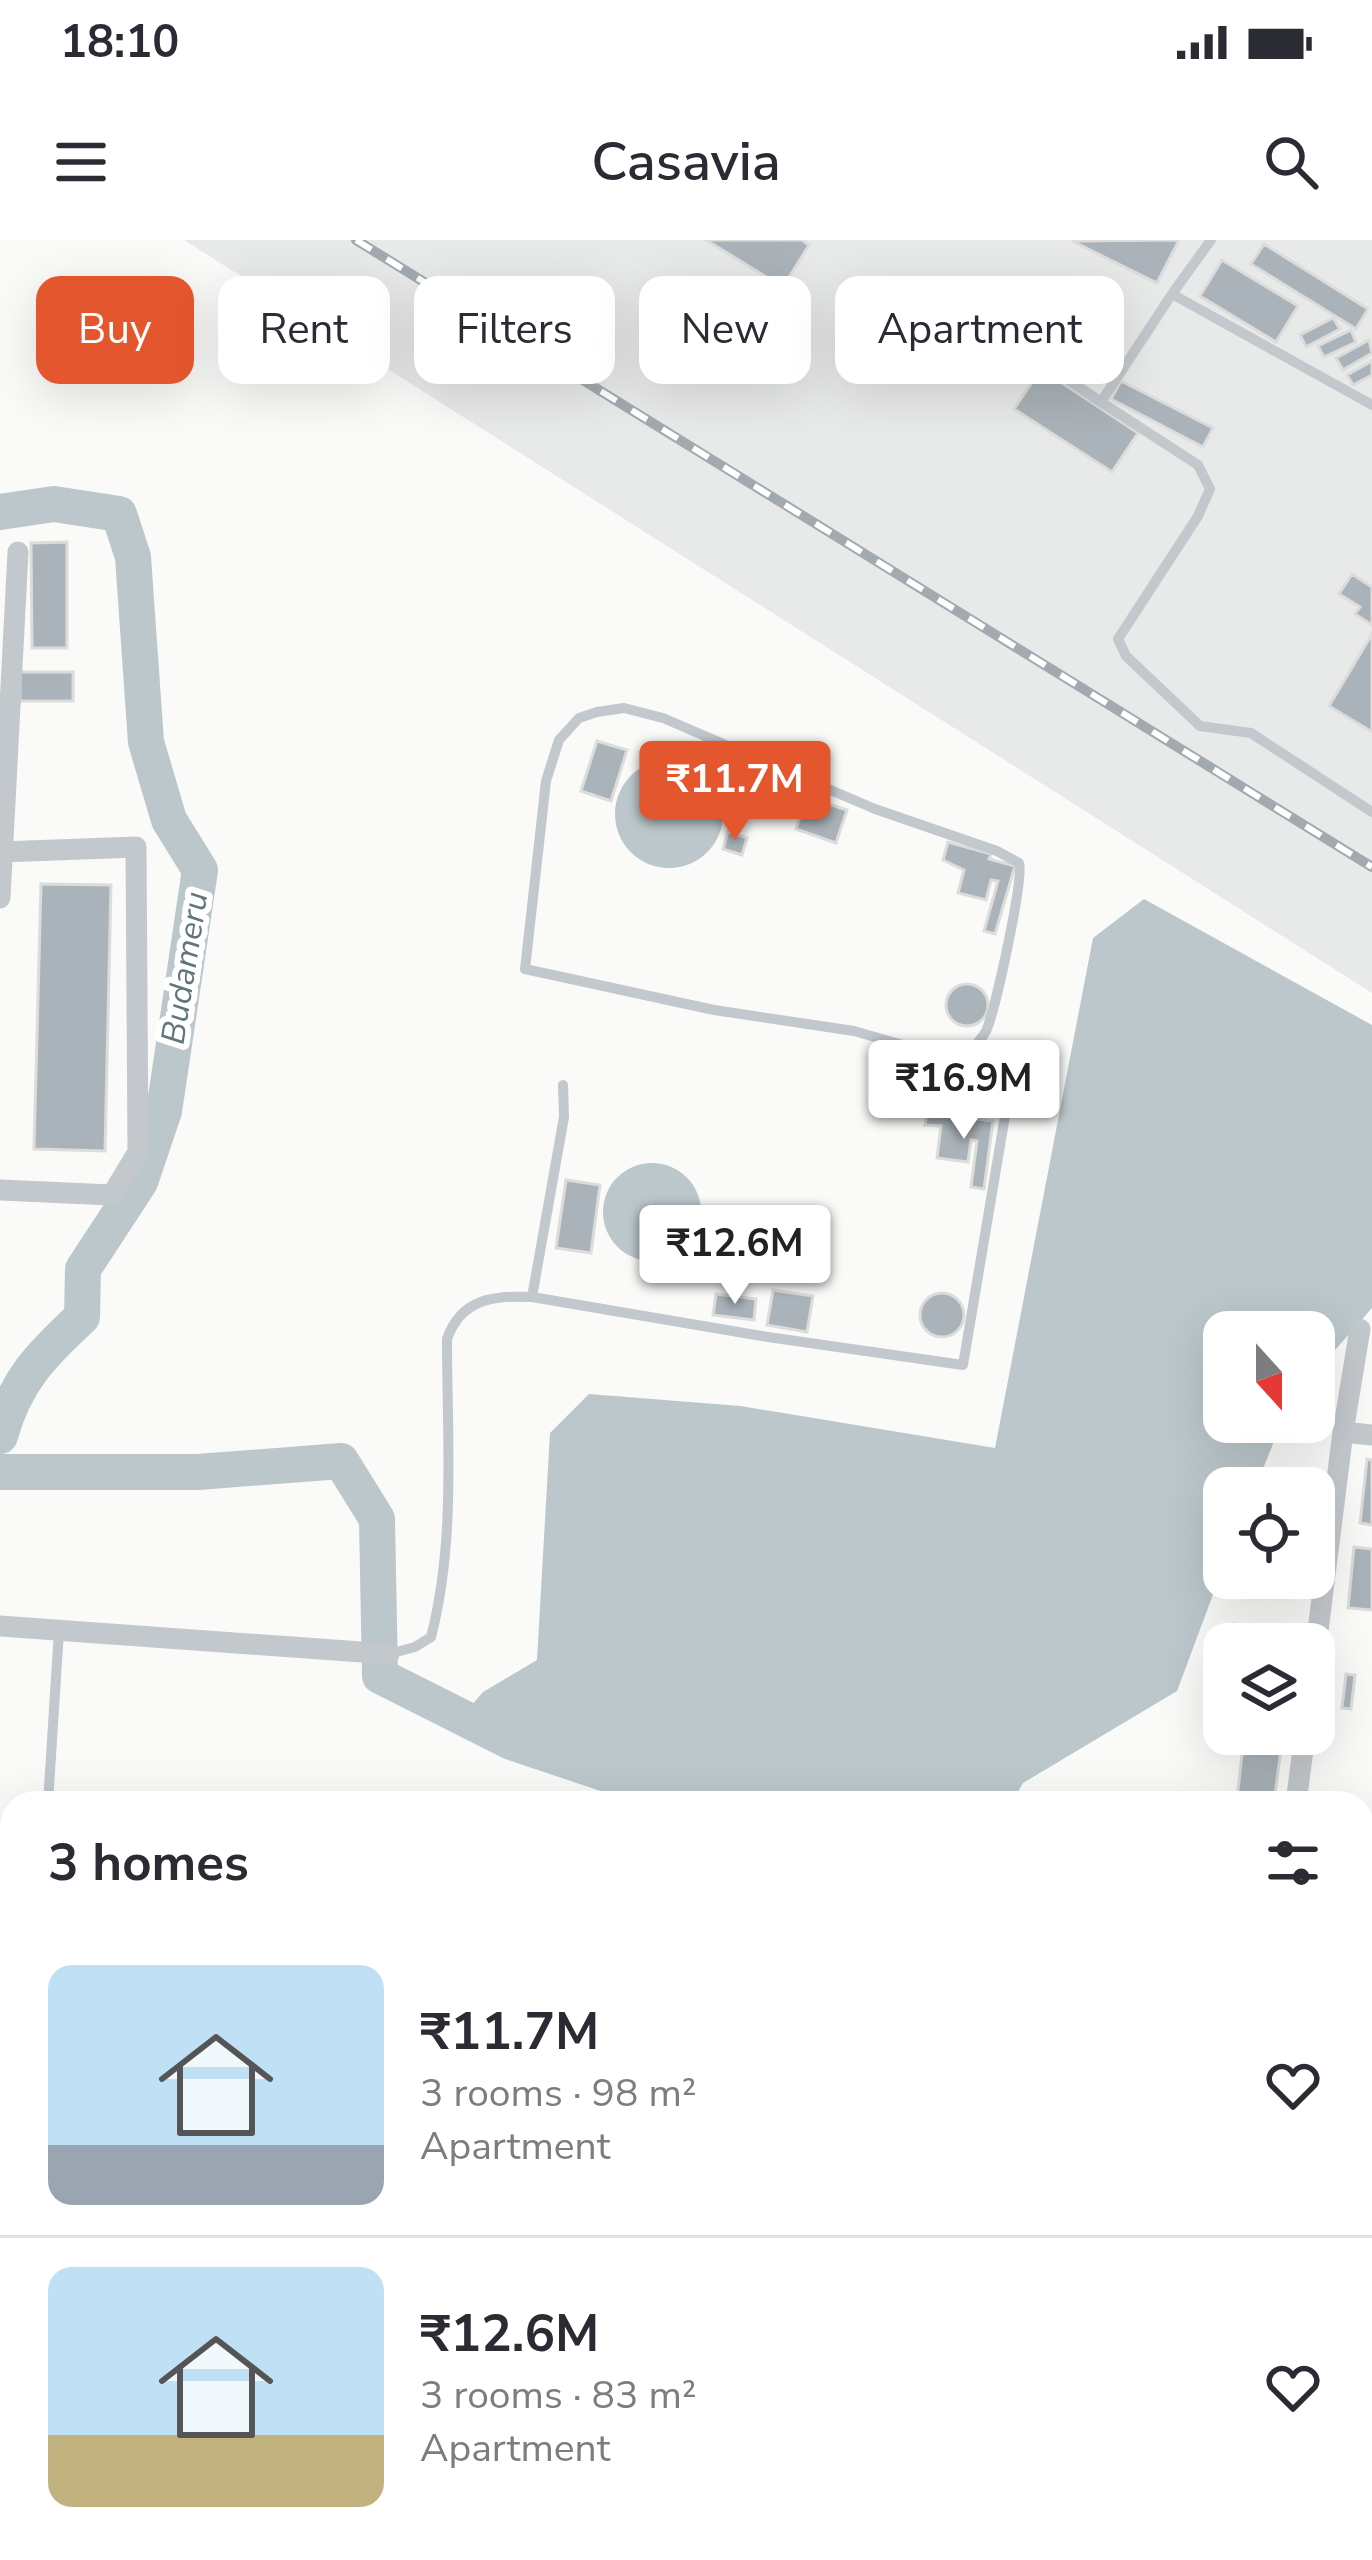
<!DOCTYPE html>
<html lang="en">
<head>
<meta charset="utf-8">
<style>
	body { margin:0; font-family:"Nunito Sans",sans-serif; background:#f7f7f7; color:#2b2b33; height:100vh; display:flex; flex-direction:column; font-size:45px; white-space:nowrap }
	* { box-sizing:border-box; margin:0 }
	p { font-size:39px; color:#7c7c81 }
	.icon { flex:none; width:66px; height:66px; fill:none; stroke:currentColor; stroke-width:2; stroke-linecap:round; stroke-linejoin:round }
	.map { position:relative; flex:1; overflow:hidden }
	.drawer { position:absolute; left:0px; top:1551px; width:1374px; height:771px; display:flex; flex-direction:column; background:#fff; border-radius:36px 36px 0 0; box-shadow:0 12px 48px #0002 }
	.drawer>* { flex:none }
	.top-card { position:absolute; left:36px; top:36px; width:1302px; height:108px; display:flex; gap:24px }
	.needle { width:78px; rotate:159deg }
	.tools { position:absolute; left:1203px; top:1071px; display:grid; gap:24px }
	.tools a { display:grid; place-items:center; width:132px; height:132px; border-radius:24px; background:#fff; box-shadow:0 12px 48px #0002; font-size:60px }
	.price { position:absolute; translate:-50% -102px; padding:0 27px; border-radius:12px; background:#fff; color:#222; font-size:39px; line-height:78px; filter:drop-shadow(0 3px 6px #0008) }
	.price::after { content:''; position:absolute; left:50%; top:72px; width:36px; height:27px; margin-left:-18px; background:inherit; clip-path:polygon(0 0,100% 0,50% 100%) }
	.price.selected { background:#e4572e; color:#fff }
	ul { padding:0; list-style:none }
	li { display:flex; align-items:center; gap:36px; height:300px; padding:0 48px }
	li+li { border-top:3px solid #e1e1e2 }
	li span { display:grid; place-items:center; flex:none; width:336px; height:240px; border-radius:24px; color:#555 }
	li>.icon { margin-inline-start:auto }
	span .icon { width:144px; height:144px; fill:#fffc; stroke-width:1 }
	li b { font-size:51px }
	h2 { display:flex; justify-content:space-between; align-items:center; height:144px; padding:0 48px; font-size:51px }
	.tag { padding:0 42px; border-radius:24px; background:#fff; box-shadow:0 12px 48px #0002; font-size:42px; line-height:108px }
	.tag.selected { background:#e4572e; color:#fff }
	.status { display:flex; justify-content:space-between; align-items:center; height:84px; padding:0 60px; background:#fff; direction:ltr }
	.status svg { height:33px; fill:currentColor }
	header { display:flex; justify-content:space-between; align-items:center; height:156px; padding:0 48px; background:#fff; font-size:54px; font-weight:600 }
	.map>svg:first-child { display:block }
	.built { fill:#e8e9e9 }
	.water { fill:#bbc7cb }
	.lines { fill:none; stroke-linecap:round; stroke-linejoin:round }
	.river { stroke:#bbc7cb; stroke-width:36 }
	.building { fill:#aab3b9; stroke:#dcdcda; stroke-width:3 }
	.lane { stroke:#c3c8cc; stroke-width:10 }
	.street { stroke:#c3c8cc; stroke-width:21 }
	.rail-casing { stroke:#a2aab0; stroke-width:10 }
	.rail { stroke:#fff; stroke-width:6; stroke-dasharray:18; stroke-linecap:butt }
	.labels { text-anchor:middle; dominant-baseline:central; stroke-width:12; stroke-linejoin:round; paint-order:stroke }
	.water-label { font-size:33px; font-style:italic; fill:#60757c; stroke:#fff }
</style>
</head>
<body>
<div class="status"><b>18:10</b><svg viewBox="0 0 49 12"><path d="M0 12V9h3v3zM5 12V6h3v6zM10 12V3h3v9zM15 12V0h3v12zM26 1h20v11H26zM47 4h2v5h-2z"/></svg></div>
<header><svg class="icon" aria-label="menu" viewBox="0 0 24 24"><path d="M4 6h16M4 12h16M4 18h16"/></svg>Casavia<svg class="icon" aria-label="search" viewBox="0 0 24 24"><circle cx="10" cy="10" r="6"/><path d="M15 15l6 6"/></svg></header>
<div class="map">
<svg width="1372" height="2320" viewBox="0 0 1372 2320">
	<rect width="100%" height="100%" fill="#fafaf8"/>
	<!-- built -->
	<path class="built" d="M184,0h1188v753l-219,-139z"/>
	<!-- water -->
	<path class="water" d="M615 574a54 54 0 1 1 108 0a54 54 0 1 1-108 0Z
		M1144,659l228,126v283l-58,66v-42h-90v90h58l-27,66h-31v77l-47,126 -154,92 -12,20h-342l-209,-84 23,-27 54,-32 13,-227 39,-39 151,12 255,42 98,-510z
		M603 972a49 49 0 1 1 98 0a49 49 0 1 1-98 0Z"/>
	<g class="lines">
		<!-- river -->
		<path class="river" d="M0,272l54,-8 65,10 14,43 13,185 23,78 31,50 -36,241 -24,71 -57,87 -1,48c-41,38 -67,64 -82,119
			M0,1232h198l143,-11 36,58 3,157 131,66 182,61
			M1362,1913l10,1"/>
	</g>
	<!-- building -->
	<path class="building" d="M706,0h96l7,5 -26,42z
		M1175,0l3,2 -21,41 -85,-42z
		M1264,4l104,65 -12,20 -105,-65z
		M1222,20l76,46 -22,36 -76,-46z
		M1333,78l7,11 -34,18 -6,-12z
		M1351,90l5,12 -32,15 -6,-11z
		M1369,100l3,13 -29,17 -7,-12z
		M1372,121v14l-19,10 -6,-10z
		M1041,129l97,64 -26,39 -98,-63z
		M1121,141l92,47 -10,19 -92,-48z
		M67,302v106h-35l-1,-105z
		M1352,334l20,13v38l-17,-11 5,-7 -21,-13z
		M1372,394v98l-43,-26z
		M20,432h53v29h-53z
		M597,501l30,9 -16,51 -30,-10z
		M749,541l30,9 -6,19 -5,-2 -2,8 -11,-3 3,-10 -14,-5z
		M801,555l46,15 -11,33 -40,-14 6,-18 -6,-1z
		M728,591l19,7 -5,17 -19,-6z
		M948,602l43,12 -2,5 26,7 -20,68 -11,-3 14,-50 -7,-1 -5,20 -28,-7 6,-23 -21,-10z
		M41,644l70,1 -6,266 -71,-2z
		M946 765a21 21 0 1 1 42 0a21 21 0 1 1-42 0Z
		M927,873l66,8 -9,68 -13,-2 6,-46 -6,-1 -3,22 -31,-4 4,-32 -16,-1z
		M566,940l34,5 -9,68 -35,-5z
		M713,973l19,2 -4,28 -19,-3z
		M773,1050l40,6 -6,36 -40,-7z
		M920 1075a22 22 0 1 1 44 0a22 22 0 1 1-44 0Z
		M716,1054l40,5 -2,21 -41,-5z
		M1367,1219l5,1v65l-12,-2z
		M1354,1307l18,2v61l-24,-2z
		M1234,1384l69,8 -2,12h-69z
		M1346,1434l9,1 -4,34 -9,-1z
		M1244,1497l38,4 -8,62 -37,-4z
		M1366,1639l6,1v63l-10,-2z
		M1362,1723l10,1v63l-10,-1z
		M0,1815l12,1v32l-12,-1z
		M1362,1842l10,1 -4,38 -6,-1z
		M0,1864l12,1v35l-12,-1z
		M0,1921l12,2v48l-12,-2z
		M0,1982l12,1v35l-12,-2z
		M8,2242h4v38l-9,-1z
		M1362,2305l10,2v13h-28l1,-10h17z
		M451,2310h83v10h-83z
		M740,2310h46v10h-46z"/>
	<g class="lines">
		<!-- lane -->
		<path class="lane" d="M1211,0l-39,54 200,111
			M1172,54l-71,108 97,63 12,24 -12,27 -80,123 8,17 74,70 51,7 121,79
			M1032,115l69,47
			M532,1057l236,40 195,28 42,-249 -3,-15 -40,-39 -108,-31 -140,-21 -189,-41 21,-188 13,-41 20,-22 18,-6 27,-4 39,10 212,91 122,42 22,12c5,16 -24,149 -33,168 -6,11 -17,21 -24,31
			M389,1414l26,-7 16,-10c25,-96 16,-199 16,-298 14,-40 46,-44 85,-42l32,-180 -1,-32
			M48,1563l11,-172"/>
		<!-- street -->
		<path class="street" d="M0,658l18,-346
			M0,950l112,5 26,-43 -2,-305 -135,5
			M1343,1192l29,3
			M0,1386l389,28
			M1314,1422l29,-230 17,-103
			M1296,1563l9,-69
			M1362,1611l10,2
			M1362,1710l10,2
			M1362,1811l10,1
			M1362,2022l10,1
			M0,2065l12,1
			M1362,2189l10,-99
			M1362,2236l10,1
			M668,2320v-10
			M801,2320v-10
			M1327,2320l1,-10"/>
		<defs>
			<path id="rail" d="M356,0l1016,627"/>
		</defs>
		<!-- rail casing -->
		<use href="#rail" class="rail-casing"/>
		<!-- rail -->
		<use href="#rail" class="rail"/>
	</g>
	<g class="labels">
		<!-- water labels -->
		<g class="water-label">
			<text transform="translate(185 728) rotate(-81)">Budameru</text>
		</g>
	</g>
</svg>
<div class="tools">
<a><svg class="needle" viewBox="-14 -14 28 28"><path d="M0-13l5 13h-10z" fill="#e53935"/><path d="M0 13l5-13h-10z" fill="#7c7c81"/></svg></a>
<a><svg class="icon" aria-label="locate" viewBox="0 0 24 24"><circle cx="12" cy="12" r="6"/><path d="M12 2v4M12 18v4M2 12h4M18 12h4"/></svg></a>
<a><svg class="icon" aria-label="layers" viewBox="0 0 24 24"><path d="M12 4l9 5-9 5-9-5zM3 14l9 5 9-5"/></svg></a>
</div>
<b class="price selected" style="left:735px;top:603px">₹11.7M</b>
<b class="price" style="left:964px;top:902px">₹16.9M</b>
<b class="price" style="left:735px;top:1067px">₹12.6M</b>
<div class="top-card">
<a class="tag selected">Buy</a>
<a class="tag">Rent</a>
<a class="tag">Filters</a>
<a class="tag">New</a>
<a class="tag">Apartment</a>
</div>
<section class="drawer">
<h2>3 homes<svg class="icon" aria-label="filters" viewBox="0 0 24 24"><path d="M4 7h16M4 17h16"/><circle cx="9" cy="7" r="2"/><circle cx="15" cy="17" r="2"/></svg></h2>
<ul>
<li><span style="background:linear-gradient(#bfe0f5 75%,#9aa5b1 0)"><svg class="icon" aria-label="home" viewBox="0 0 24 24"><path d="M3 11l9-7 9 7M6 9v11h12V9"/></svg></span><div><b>₹11.7M</b><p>3 rooms · 98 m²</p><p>Apartment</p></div><svg class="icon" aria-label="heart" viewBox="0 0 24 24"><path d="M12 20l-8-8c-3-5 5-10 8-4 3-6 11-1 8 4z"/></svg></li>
<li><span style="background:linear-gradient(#bfe0f5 70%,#c2b280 0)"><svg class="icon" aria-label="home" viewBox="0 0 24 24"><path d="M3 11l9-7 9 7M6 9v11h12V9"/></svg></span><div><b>₹12.6M</b><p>3 rooms · 83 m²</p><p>Apartment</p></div><svg class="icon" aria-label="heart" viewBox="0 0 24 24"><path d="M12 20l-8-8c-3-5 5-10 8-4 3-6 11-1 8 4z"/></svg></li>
</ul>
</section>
</div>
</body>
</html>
